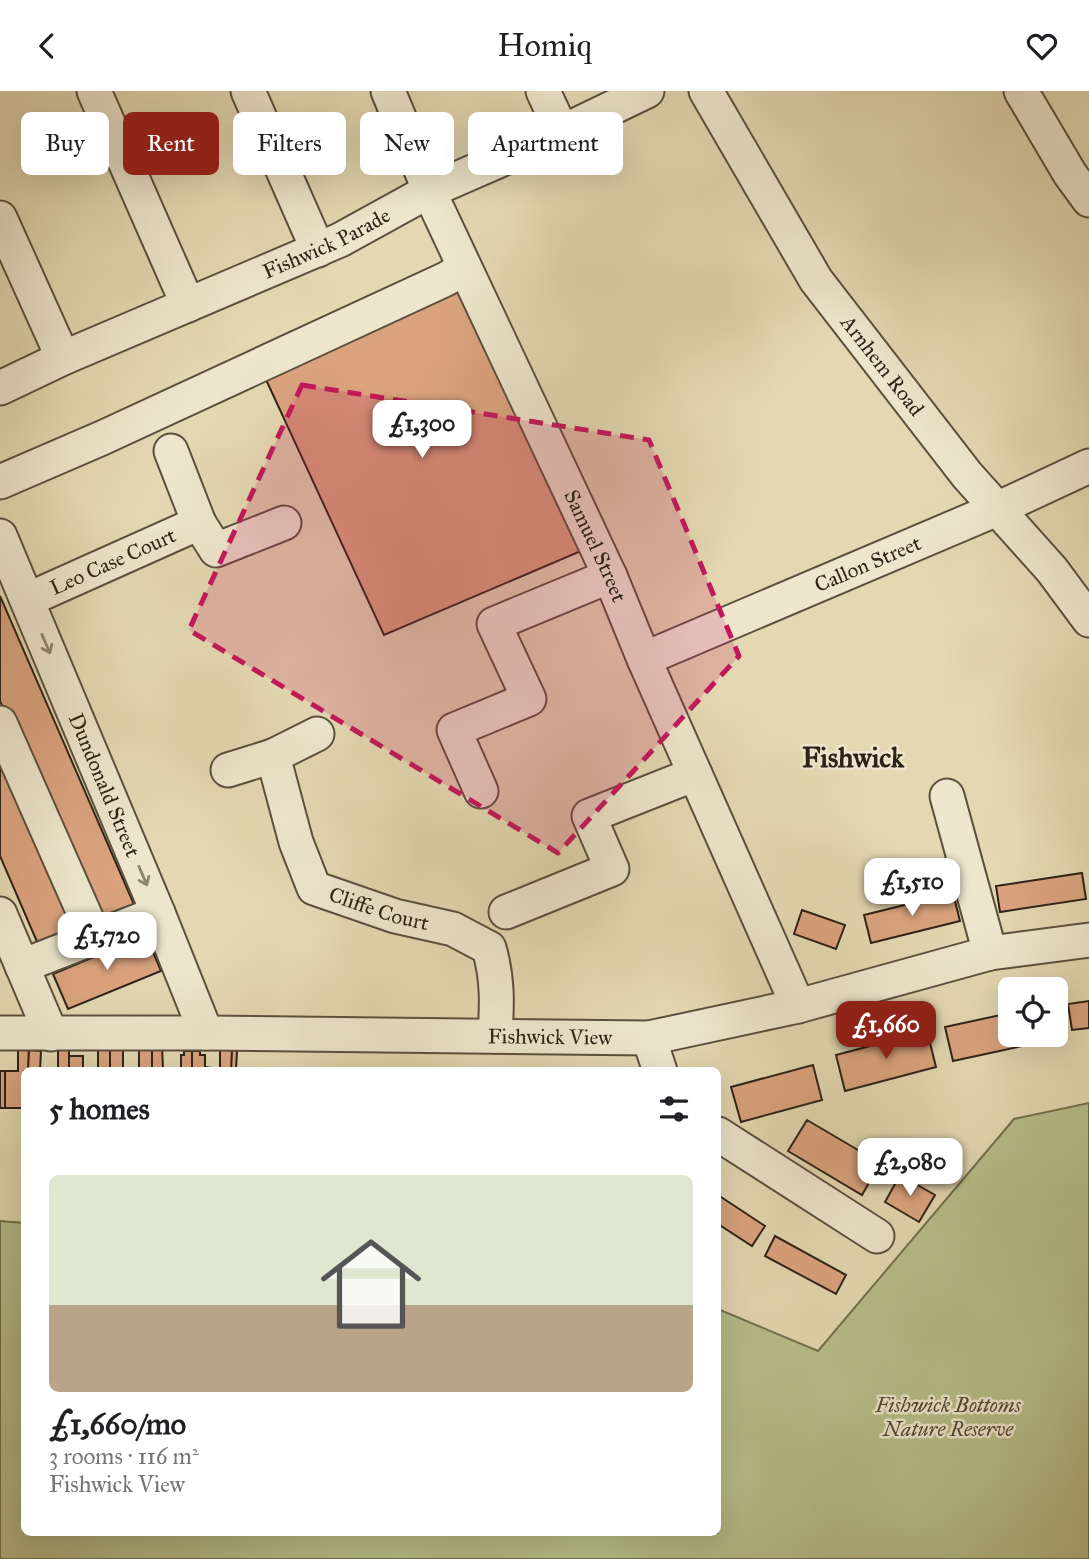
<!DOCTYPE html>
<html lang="en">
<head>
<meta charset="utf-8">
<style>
	body { margin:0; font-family:"IM FELL Great Primer",serif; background:#f2f2f2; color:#202124; height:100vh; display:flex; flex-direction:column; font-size:26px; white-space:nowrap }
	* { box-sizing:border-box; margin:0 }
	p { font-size:23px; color:#757577 }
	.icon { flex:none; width:38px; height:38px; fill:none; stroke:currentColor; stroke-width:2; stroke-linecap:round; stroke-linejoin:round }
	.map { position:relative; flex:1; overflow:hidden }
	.side { position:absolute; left:21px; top:976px; width:700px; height:469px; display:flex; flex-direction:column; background:#fff; border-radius:10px; box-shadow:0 7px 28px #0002 }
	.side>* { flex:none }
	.hud { position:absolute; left:21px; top:21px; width:700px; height:63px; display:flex; gap:14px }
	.controls { position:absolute; left:998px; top:886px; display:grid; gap:14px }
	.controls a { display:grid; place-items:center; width:70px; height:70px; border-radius:10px; background:#fff; box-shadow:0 7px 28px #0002; font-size:35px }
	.price { position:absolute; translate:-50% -60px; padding:0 16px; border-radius:14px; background:#fff; color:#222; font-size:23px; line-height:46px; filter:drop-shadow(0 2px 4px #0008) }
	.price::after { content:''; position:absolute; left:50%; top:42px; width:21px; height:16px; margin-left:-10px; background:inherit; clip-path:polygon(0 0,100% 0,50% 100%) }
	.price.active { background:#8f2418; color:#fff }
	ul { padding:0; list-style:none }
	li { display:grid; align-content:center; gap:14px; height:371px; padding:0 28px }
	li+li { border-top:2px solid #e0e0e0 }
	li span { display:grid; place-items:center; height:217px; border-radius:10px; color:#555 }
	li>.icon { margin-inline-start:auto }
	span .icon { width:126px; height:126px; fill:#fffc; stroke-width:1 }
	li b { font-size:30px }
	h2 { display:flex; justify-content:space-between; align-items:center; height:84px; padding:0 28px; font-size:30px }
	.pill { padding:0 24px; border-radius:10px; background:#fff; box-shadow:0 7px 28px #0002; font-size:24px; line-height:63px }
	.pill.active { background:#8f2418; color:#fff }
	header { display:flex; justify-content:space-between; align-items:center; height:91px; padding:0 28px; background:#fff; font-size:32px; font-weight:600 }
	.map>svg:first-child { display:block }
	.green { fill:#b6be8a; stroke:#727050; stroke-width:2 }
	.building { fill:#daa37e; stroke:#2e2217; stroke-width:2 }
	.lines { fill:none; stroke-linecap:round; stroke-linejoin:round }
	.minor-casing { stroke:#5b503e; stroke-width:37 }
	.minor { stroke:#ede6cd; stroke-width:33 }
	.oneway { stroke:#8e8472 }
	.marked { fill:#c2185b; fill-opacity:0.2; stroke:#c2185b; stroke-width:5; stroke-dasharray:14 9; stroke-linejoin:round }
	.labels { text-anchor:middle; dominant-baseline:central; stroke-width:5; stroke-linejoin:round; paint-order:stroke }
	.street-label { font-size:21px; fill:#2e2217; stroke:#ede6cd }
	.park-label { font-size:21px; font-style:italic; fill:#504934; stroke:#ede6cd }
	.district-label { font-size:28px; font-weight:bold; fill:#2e2217; stroke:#ede6cd }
</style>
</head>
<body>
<header><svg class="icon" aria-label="back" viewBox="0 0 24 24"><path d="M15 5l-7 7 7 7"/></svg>Homiq<svg class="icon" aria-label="heart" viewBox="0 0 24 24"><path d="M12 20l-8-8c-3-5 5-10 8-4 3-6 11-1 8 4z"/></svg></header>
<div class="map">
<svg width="1089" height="1468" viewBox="0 0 1089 1468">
	<rect width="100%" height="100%" fill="#e3d8b2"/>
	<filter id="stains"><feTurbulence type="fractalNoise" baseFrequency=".00286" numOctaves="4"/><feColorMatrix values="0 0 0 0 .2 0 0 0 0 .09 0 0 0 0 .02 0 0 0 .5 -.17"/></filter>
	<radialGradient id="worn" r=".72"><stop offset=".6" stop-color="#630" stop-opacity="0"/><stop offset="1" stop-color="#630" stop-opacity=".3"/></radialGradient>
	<!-- green -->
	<path class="green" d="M1089,1012v456h-1089v-338l24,2v310h694v-224l100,42 196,-232z"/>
	<!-- building -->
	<path class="building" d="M459,193l122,267 -197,84 -122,-264z
		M0,505l136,313 -39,17 -97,-225z
		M0,646l86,195 -45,19 -41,-95z
		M1082,782l4,26 -86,13 -4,-26z
		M953,802l7,28 -89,22 -7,-28z
		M802,819l43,15 -9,24 -42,-15z
		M146,844l15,36 -93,38 -15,-35z
		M1089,910v27l-17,2 -4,-26z
		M1010,922v21h24l2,9 -83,18 -8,-34z
		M927,940l9,36 -91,24 -9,-36z
		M18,954h11l-1,26h-4v37h-19v-37h13z
		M98,955h12v25h-21l9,-1z
		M110,955h13v23h9v2h-22z
		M139,955h13v25h-20v-2h7z
		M152,955h10l1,22h9v3h-20z
		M58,956h11v24h-22l11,-1z
		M29,959l12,1 -1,20h7h-19z
		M220,959h12l-1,21h-19v-3h8z
		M232,959l5,1 -1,19 17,1h-22z
		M184,960h8v20h-20v-3h9v-13h3z
		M192,960h8v4h5v12l7,1v3h-20z
		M69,965h14v14l6,1h-20z
		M813,974l9,35 -81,22 -10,-35z
		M0,980h5v37h-5z
		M807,1029l73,43 -18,32 -74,-44z
		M900,1084l35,20 -16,27 -34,-20z
		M718,1104l47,31 -13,20 -34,-22z
		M775,1145l71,39 -10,19 -71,-38z"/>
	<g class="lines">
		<defs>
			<g id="minor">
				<path d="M94,0l94,214"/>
				<path d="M248,0l70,159"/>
				<path id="s1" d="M388,0l48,115 174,370 34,83 154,347"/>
				<path d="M543,0l19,41"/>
				<path id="s2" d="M706,0l110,189 151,195 85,95 37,50"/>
				<path d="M1021,0l49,83 19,26"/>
				<path d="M0,127l63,140"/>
				<path id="s3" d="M0,297l63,-30 277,-118 89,-49 108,-47 110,-53"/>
				<path d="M171,360l28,72 17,27 68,-27"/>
				<path d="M0,391l102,-44 344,-159 18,-11"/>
				<path id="s4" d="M0,445l158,377 48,120"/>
				<path id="s5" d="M27,509l172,-77"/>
				<path id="s6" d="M644,568l353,-150 92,-43"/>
				<path d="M0,632l95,215"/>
				<path id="s7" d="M317,643l-44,22 23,86 18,46 81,28 58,13 36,19c9,31 8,56 6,88"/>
				<path d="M228,679l45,-14"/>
				<path d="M481,700l-27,-61 75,-31 -35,-75 116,-48"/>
				<path d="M947,705l43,157"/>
				<path d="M506,821l106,-43 -23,-53 106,-42"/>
				<path d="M0,823l51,120"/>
				<path d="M22,875l136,-53"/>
				<path id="s8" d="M0,942h206l443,5 149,-32 192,-53 99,-13"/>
				<path d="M649,947l11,33"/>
				<path d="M718,1043l159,102"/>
			</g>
		</defs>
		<!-- minor casing -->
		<use href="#minor" class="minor-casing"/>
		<!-- minor -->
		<use href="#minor" class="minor"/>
	</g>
	<!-- one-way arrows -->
	<defs><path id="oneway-shaft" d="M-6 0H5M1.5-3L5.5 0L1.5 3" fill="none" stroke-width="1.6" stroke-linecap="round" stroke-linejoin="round" transform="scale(1.75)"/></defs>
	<g class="oneway">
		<use href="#oneway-shaft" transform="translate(46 553) rotate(67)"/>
		<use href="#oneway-shaft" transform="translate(143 785) rotate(67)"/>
	</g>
	<!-- marked area -->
	<path class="marked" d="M302,294l347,55 90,216 -181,197 -369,-223z"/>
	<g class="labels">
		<!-- street labels -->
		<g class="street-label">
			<text stroke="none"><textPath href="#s3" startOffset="357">Fishwick Parade</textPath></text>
			<text stroke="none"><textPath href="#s2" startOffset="327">Arnhem Road</textPath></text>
			<text stroke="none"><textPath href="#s1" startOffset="500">Samuel Street</textPath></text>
			<text stroke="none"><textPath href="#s5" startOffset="94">Leo Case Court</textPath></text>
			<text stroke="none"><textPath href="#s6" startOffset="243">Callon Street</textPath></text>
			<text stroke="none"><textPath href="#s4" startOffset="270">Dundonald Street</textPath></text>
			<text stroke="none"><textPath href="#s7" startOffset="256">Cliffe Court</textPath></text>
			<text stroke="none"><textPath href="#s8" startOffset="550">Fishwick View</textPath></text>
		</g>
		<!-- park labels -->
		<g class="park-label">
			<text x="948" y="1314">Fishwick Bottoms<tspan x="948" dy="24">Nature Reserve</tspan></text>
		</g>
		<!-- district labels -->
		<g class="district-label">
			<text x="853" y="666">Fishwick</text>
		</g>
	</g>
	<rect width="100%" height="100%" filter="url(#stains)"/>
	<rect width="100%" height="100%" fill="url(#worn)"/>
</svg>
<div class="controls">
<a><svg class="icon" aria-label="locate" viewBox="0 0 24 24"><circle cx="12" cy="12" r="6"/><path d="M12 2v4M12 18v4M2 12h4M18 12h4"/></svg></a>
</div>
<b class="price" style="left:422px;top:369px">£1,300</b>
<b class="price" style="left:912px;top:827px">£1,510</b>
<b class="price" style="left:107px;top:881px">£1,720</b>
<b class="price active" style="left:886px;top:970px">£1,660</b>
<b class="price" style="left:910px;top:1107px">£2,080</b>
<div class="hud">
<a class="pill">Buy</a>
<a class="pill active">Rent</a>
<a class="pill">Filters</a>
<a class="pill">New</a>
<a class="pill">Apartment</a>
</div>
<section class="side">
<h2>5 homes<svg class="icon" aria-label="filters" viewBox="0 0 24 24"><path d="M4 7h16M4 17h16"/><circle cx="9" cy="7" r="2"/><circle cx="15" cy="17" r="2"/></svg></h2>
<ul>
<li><span style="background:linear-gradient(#dfe7d0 60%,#b9a48a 0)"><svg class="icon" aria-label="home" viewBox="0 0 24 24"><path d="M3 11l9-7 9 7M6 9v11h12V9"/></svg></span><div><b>£1,660/mo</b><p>3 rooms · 116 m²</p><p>Fishwick View</p></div></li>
</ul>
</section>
</div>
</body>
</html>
